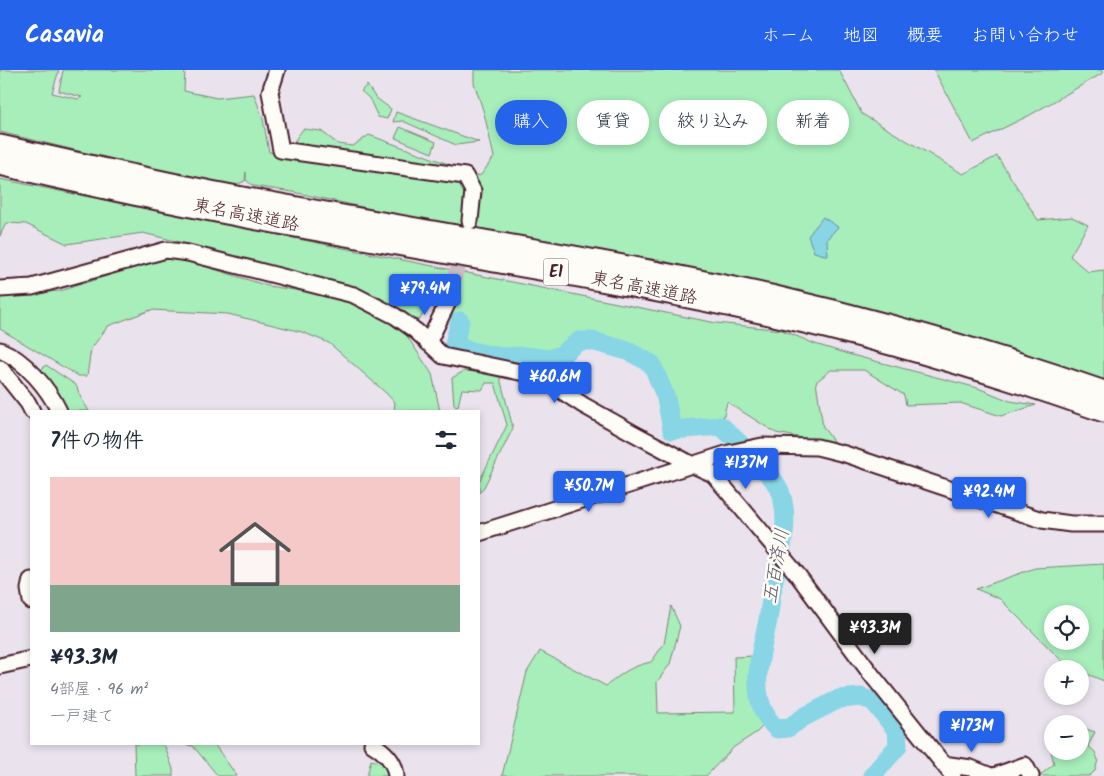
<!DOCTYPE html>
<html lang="ja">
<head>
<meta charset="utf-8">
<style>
	body { margin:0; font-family:Kalam,"Klee One",sans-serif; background:#f6f6f7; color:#1f2937; height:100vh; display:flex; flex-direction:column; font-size:19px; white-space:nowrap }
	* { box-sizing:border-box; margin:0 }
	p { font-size:16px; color:#747a83 }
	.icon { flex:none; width:28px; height:28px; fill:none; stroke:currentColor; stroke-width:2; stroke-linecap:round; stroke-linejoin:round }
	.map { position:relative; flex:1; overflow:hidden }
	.drawer { position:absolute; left:30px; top:340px; width:450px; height:335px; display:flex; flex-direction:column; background:#fff; border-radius:0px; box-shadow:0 2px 8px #0003 }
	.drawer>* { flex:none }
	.hud { position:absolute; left:495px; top:30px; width:475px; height:45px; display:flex; gap:10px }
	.controls { position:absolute; left:1044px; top:535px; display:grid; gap:10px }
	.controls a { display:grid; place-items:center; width:45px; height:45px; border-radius:50%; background:#fff; box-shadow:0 2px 8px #0003; font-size:25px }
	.price { position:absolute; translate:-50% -42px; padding:0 11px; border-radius:5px; background:#2563eb; color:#fff; font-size:16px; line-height:32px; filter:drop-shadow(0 1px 2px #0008) }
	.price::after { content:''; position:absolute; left:50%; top:30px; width:15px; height:11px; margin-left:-8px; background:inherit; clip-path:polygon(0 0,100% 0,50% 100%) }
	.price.current { background:#222; color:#fff }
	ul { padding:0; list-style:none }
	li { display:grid; align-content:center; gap:10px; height:265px; padding:0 20px }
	li span { display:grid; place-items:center; height:155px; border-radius:0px; color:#555 }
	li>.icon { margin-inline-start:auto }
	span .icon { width:90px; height:90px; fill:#fffc; stroke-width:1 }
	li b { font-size:21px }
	h2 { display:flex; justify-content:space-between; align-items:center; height:60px; padding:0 20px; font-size:21px }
	.tag { padding:0 18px; border-radius:22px; background:#fff; box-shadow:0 2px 8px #0003; font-size:18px; line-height:45px }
	.tag.current { background:#2563eb; color:#fff }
	header { display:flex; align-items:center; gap:30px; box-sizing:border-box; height:70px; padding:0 25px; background:#2563eb; color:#fff }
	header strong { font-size:24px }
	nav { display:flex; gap:28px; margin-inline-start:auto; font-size:18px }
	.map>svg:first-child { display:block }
	.green { fill:#a7eebb; stroke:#788673; fill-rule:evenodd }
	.water { fill:#87d5e5; stroke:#6f8c9b }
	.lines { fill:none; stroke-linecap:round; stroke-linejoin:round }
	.river { stroke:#87d5e5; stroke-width:19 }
	.minor-tunnel { stroke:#cabcc7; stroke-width:15; stroke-dasharray:15 8; stroke-linecap:butt }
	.minor-casing { stroke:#4a1f2b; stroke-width:19 }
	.highway-casing { stroke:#4a1f2b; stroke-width:25 }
	.minor { stroke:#fdfcf7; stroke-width:15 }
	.highway { stroke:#fdfcf7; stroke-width:21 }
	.labels { text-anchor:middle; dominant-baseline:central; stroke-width:5; stroke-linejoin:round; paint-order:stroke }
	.shield { fill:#fdfcf7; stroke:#806168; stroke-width:1 }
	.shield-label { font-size:16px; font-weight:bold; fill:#4a1f2b }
	.street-label { font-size:18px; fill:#4a1f2b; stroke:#fdfcf7 }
	.water-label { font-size:19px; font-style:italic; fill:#5c5663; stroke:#fdfcf7 }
</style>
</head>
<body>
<header>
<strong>Casavia</strong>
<nav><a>ホーム</a><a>地図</a><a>概要</a><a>お問い合わせ</a></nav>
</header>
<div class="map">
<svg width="1104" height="706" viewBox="0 0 1104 706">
	<rect width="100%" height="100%" fill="#eae3ee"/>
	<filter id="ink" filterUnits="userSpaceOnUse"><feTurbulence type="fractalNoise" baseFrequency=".02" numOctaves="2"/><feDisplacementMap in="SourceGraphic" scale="10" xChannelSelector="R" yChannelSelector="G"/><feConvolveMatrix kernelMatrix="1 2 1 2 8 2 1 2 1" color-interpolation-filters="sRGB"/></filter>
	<g filter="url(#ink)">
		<!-- green -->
		<path class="green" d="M0,0h59l-7,23 26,6 4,-2 -23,-6 4,-21h122l-1,21 33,7 37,-4 9,25 6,33 13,2 18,-5 -7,-6 10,-14 18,2 17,13 15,2 16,-11 82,30 14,11 -3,3 19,-4 13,-18 -10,-44 -10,-30v-13h365l23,44 101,60 34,-18 41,64 34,-3 16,8 -18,31 18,16 16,-2v113l-393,-110 -52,-13 -150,-21 -216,-47 -40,-6 -7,-6v-8l-1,9 -12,5 -63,-13 -170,-41z
			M934,0h167l2,3 -73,42 -57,28z
			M367,15l8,12 16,12 -4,10 -9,-2 -9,-19 -8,-7z
			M396,42l83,30 -23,3 -53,-24 -10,1z
			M400,57l36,15 -4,11 -37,-15z
			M0,109l716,144 66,7 33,14 33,10 130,34 32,13 26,4 -35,11 -41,-13 -54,2 -2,-10 -40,-25h-33l-15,12 7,45 12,17 -59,-11 -49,-31 -5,21 -48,4 -19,-57c-19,-24 -49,-22 -77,-21l-10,14 -44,-7 -19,7 -40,-7 -18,-9 9,-53 -18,-1 -19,27 -15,-4 -26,-20 -129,-37 -106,-26 -76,11 -41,-20 -20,-1 -6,13z
			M165,187l23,4 80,25 40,6 40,10 55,28 29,44 8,37h-46l1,-8 -9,-10 -57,-50 -27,-11 -74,-18 -77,-4 -43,16 -17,23 -4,27h-9l-78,-47v-35l4,2 56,-5z
			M46,295l30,20 5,13 8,13h-22l-7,-14 -20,-26z
			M464,301l35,3 14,54 -29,59 -5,6v-11l28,-57 -12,-42h-9l-4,7 -20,-1 -4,17 -4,-1 -2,-27z
			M1104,494v117l-24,-10v-2h-4l-11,-5 -65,-65 -24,-10 59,-21zM1052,544h28v27h-28z
			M671,536l9,20 -10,38 -13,18 1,31 77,-1 -1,-55 20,-1 -1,39 12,29 -8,8 -23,15 -28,29h-204l25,-104 13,-21 66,35c17,-13 23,-19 45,-24l13,-18z
			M1086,659l9,3 -7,14 7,6 3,8 -3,11 -6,5h-50l15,-12 -5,-22 3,-1v10h28v-20z
			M134,674h30l9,25v7h-38z
			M183,674h31l23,32h-19l-25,-30z
			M371,690l21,5 1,11h-26z"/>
		<!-- water -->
		<path class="water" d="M823,147l15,10 -11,12 1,17 -14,-4 -6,-16z"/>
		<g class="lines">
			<!-- river -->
			<path class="river" d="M460,251l-6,23 17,7 30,6 23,-1 26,3 11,-4 18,-14h13l36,10 24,13 14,34 6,32 49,-4c16,15 51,46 59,65 11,30 1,60 -6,89 -3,15 -4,31 -7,45 -8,35 -20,77 10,104l11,-1 16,-11 35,-18 22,-2 13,5 23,29 1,15 -26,30"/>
			<!-- minor-tunnel -->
			<path class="minor-tunnel" d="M448,232l15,-55"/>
			<defs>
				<path id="minor" d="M277,0l-7,22 11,58 184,26 8,15 -3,30
					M0,219l32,-2 134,-37 22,3 166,42 41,21 21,15 27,25 96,20 44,29 50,28 58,31 22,10 84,100 74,100 82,102
					M428,273l20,-41
					M0,280c25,10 48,38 59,61
					M0,298l28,35 4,8
					M479,463l250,-80 33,-7 55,1 28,7 197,66 29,4h33
					M31,510l-2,9 2,12
					M0,596l31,-7
					M372,674c12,7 23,17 24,32
					M943,694l28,4 20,8
					M994,706l31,-11 6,11"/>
				<path id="highway" d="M0,76c70,16 141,32 211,46 186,36 374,63 560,104 113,26 224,58 333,96
					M0,94c68,16 137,31 206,45 186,37 374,63 559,104 115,25 228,59 339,98"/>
			</defs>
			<!-- minor casing -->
			<use href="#minor" class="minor-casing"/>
			<!-- highway casing -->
			<use href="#highway" class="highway-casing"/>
			<!-- minor -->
			<use href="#minor" class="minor"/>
			<!-- highway -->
			<use href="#highway" class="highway"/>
		</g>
	</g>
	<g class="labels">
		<!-- shield labels -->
		<rect class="shield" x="543.5" y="188.5" width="25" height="27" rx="4"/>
		<g class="shield-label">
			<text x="556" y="202">E1</text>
		</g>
		<!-- street labels -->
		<g class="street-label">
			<text transform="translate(246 146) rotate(11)">東名高速道路</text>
			<text transform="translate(644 219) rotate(11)">東名高速道路</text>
		</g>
		<!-- water labels -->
		<g class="water-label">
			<text transform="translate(777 496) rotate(-80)">五百済川</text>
		</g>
	</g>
</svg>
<div class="controls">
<a><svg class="icon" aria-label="locate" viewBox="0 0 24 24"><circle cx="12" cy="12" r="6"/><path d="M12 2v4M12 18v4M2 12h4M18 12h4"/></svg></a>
<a>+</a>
<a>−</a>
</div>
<b class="price" style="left:425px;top:246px">¥79.4M</b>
<b class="price" style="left:555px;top:334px">¥60.6M</b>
<b class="price" style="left:746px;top:420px">¥137M</b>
<b class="price" style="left:589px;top:443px">¥50.7M</b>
<b class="price" style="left:989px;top:449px">¥92.4M</b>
<b class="price current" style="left:875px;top:585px">¥93.3M</b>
<b class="price" style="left:972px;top:683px">¥173M</b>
<div class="hud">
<a class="tag current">購入</a>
<a class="tag">賃貸</a>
<a class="tag">絞り込み</a>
<a class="tag">新着</a>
</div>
<section class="drawer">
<h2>7件の物件<svg class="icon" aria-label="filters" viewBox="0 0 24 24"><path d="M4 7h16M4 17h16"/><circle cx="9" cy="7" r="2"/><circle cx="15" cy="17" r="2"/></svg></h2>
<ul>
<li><span style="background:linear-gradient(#f6c9c9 70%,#7fa58c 0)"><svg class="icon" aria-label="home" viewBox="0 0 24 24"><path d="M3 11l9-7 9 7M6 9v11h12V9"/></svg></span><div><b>¥93.3M</b><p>4部屋 · 96 m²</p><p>一戸建て</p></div></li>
</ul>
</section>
</div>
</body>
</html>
